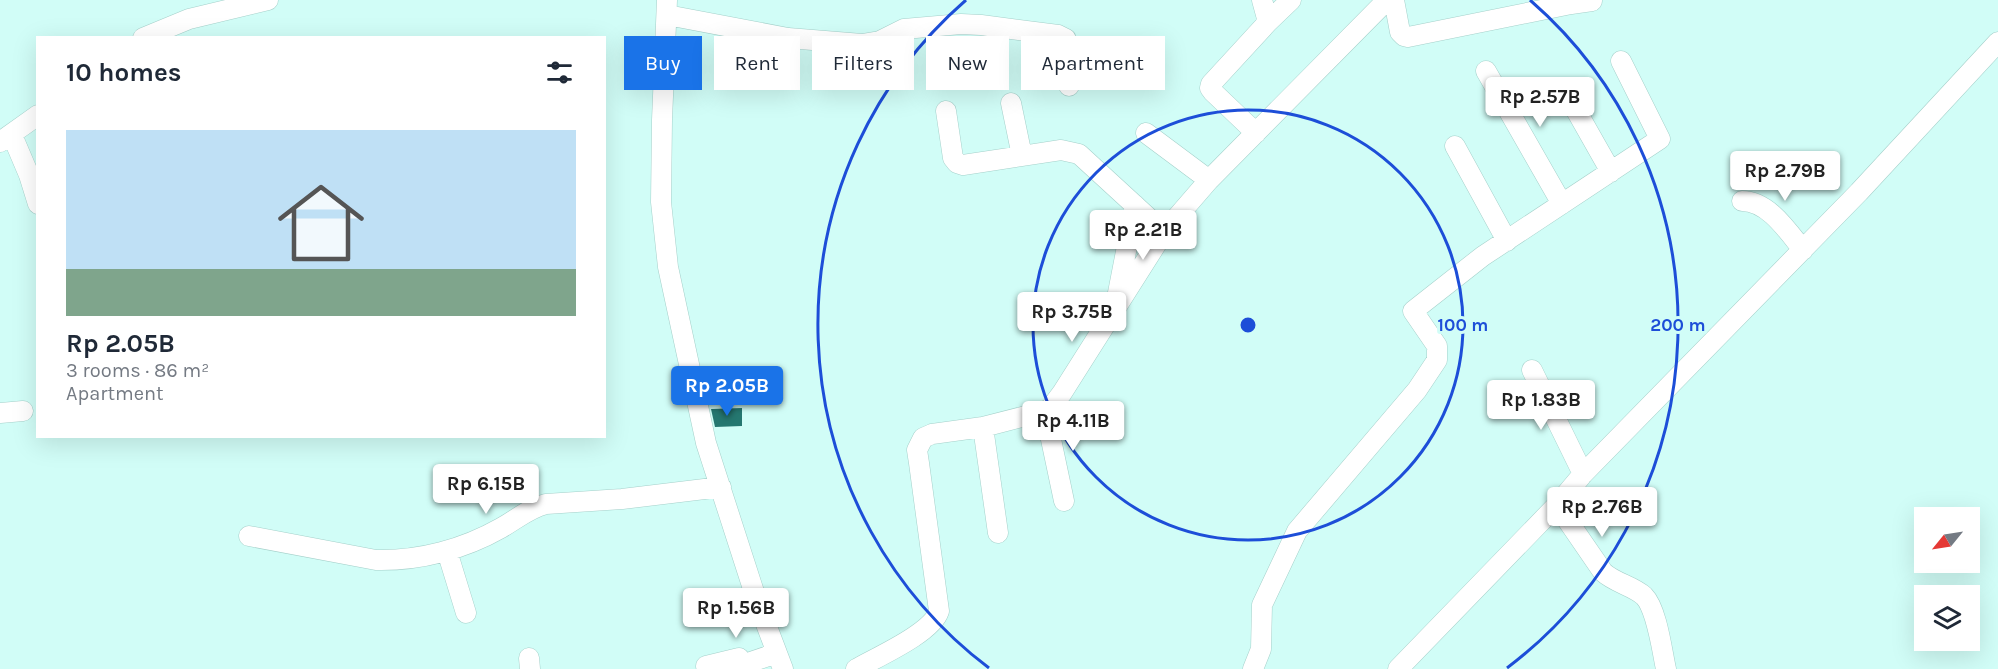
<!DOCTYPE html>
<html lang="en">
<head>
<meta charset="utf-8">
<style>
	body { margin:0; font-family:Karla,sans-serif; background:#f2f2f3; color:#1f2937; height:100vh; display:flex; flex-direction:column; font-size:22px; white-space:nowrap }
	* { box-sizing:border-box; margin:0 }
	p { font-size:20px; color:#747a83 }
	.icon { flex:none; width:33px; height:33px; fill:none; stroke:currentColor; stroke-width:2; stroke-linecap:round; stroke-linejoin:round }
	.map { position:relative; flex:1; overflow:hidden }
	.drawer { position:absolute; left:36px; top:36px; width:570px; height:402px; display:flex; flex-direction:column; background:#fff; border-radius:0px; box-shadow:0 6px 24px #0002 }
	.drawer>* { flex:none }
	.banner { position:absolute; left:624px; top:36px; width:570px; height:54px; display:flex; gap:12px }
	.needle { width:39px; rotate:240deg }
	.tools { position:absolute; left:1914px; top:507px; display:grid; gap:12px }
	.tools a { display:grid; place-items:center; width:66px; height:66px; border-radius:0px; background:#fff; box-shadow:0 6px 24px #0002; font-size:30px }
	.price { position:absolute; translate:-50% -51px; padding:0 14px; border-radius:6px; background:#fff; color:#222; font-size:20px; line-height:39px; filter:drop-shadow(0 2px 3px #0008) }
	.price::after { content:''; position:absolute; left:50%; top:36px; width:18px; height:14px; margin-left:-9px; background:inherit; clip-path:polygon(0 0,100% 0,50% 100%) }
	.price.on { background:#1a73e8; color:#fff }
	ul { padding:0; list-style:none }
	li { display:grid; align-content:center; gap:12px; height:318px; padding:0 30px }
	li span { display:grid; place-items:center; height:186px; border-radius:0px; color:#555 }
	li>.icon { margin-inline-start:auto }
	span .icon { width:108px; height:108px; fill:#fffc; stroke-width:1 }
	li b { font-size:26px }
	h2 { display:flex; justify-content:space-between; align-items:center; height:72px; padding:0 30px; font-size:26px }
	.pill { padding:0 21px; border-radius:0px; background:#fff; box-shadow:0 6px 24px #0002; font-size:21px; line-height:54px }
	.pill.on { background:#1a73e8; color:#fff }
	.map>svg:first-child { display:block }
	.building { fill:#257770 }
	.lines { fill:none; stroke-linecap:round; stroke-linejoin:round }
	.minor-casing { stroke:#a5d0ca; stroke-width:21 }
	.minor { stroke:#fff; stroke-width:20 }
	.ring { fill:none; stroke:#1d4ed8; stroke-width:3 }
	.centre { fill:#1d4ed8; stroke:#d1fdf7; stroke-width:3 }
	.ring-label { font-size:18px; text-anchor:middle; font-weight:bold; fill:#1d4ed8; stroke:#d1fdf7; stroke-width:6; stroke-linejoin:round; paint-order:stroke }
</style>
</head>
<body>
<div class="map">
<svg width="1998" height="669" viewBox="0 0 1998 669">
	<rect width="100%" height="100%" fill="#d1fdf7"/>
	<!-- building -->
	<path class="building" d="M742,408v18l-27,1 -4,-18z"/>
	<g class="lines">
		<defs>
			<path id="minor" d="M667,0l-5,120 -1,82 7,65 38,176 49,152 28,74
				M1262,0l6,22
				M1394,0l6,32 4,4 4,1 163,-33 21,-3
				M667,15l121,23 74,6 18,-3 24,-12 57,-5 20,1 77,10 8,4 3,10v37
				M143,38l46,-19 79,-19
				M1486,71l76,133
				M1564,89l47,83
				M1011,103l11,53
				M946,111l7,47 4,5 6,2 98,-15 18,4 85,78
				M1146,133l63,47
				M1256,133l-43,-41 -3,-4 1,-4 57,-62 23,-22
				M12,135l17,40 9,29
				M0,142l38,-27
				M1455,146l52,95
				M1742,201c26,0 45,29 61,49
				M1117,298l18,-93
				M1532,370l51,104
				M1045,411l19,90
				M0,413l23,-2
				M983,427l15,106
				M1557,505l46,67c12,11 30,14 41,24 13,13 18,55 22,73
				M249,536l127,24c44,1 88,-11 125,-32 16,-9 28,-20 45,-24l76,-5 99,-12
				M447,551l19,62
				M529,658l1,11
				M706,666l33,-8 3,7 35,-12
				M856,669c21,-12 76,-36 83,-58l-20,-148 -2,-13 6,-12 9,-4 51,-7 62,-16 5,-2 12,-16 102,-161 45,-52 178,-180
				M1253,669l8,-20 1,-44 35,-74 120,-141 20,-30v-14l-24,-35 70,-55 177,-117 -39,-78
				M1398,669l159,-164 26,-31 276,-282 139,-150"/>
		</defs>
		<!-- minor casing -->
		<use href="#minor" class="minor-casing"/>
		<!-- minor -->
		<use href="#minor" class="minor"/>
	</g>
	<!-- distance rings -->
	<g class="ring">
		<circle cx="1248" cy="325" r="215"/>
		<path d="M989 668A430 430 0 0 1 966 0M1530 0A430 430 0 0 1 1507 668"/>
	</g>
	<circle cx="1248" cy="325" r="9" class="centre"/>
	<g class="ring-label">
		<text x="1463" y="331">100 m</text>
		<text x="1678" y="331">200 m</text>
	</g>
</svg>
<div class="tools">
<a><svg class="needle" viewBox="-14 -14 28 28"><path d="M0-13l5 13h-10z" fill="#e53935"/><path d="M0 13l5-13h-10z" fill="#747a83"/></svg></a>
<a><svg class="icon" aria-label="layers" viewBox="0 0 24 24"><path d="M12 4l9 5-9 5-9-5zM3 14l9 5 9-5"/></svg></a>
</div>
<b class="price" style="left:1540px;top:128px">Rp 2.57B</b>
<b class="price" style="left:1785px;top:202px">Rp 2.79B</b>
<b class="price" style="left:1143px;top:261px">Rp 2.21B</b>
<b class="price" style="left:1072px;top:343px">Rp 3.75B</b>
<b class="price on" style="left:727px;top:417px">Rp 2.05B</b>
<b class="price" style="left:1541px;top:431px">Rp 1.83B</b>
<b class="price" style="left:1073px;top:452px">Rp 4.11B</b>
<b class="price" style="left:486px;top:515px">Rp 6.15B</b>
<b class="price" style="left:1602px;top:538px">Rp 2.76B</b>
<b class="price" style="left:736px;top:639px">Rp 1.56B</b>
<div class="banner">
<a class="pill on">Buy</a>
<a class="pill">Rent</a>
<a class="pill">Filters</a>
<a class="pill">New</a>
<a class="pill">Apartment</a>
</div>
<section class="drawer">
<h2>10 homes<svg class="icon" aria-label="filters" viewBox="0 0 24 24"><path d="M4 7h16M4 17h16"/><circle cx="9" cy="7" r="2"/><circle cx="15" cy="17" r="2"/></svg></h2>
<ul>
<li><span style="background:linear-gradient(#bfe0f5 75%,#7fa58c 0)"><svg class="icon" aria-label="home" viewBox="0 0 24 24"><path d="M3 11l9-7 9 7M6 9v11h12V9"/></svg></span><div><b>Rp 2.05B</b><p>3 rooms · 86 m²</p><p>Apartment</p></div></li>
</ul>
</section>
</div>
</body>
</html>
